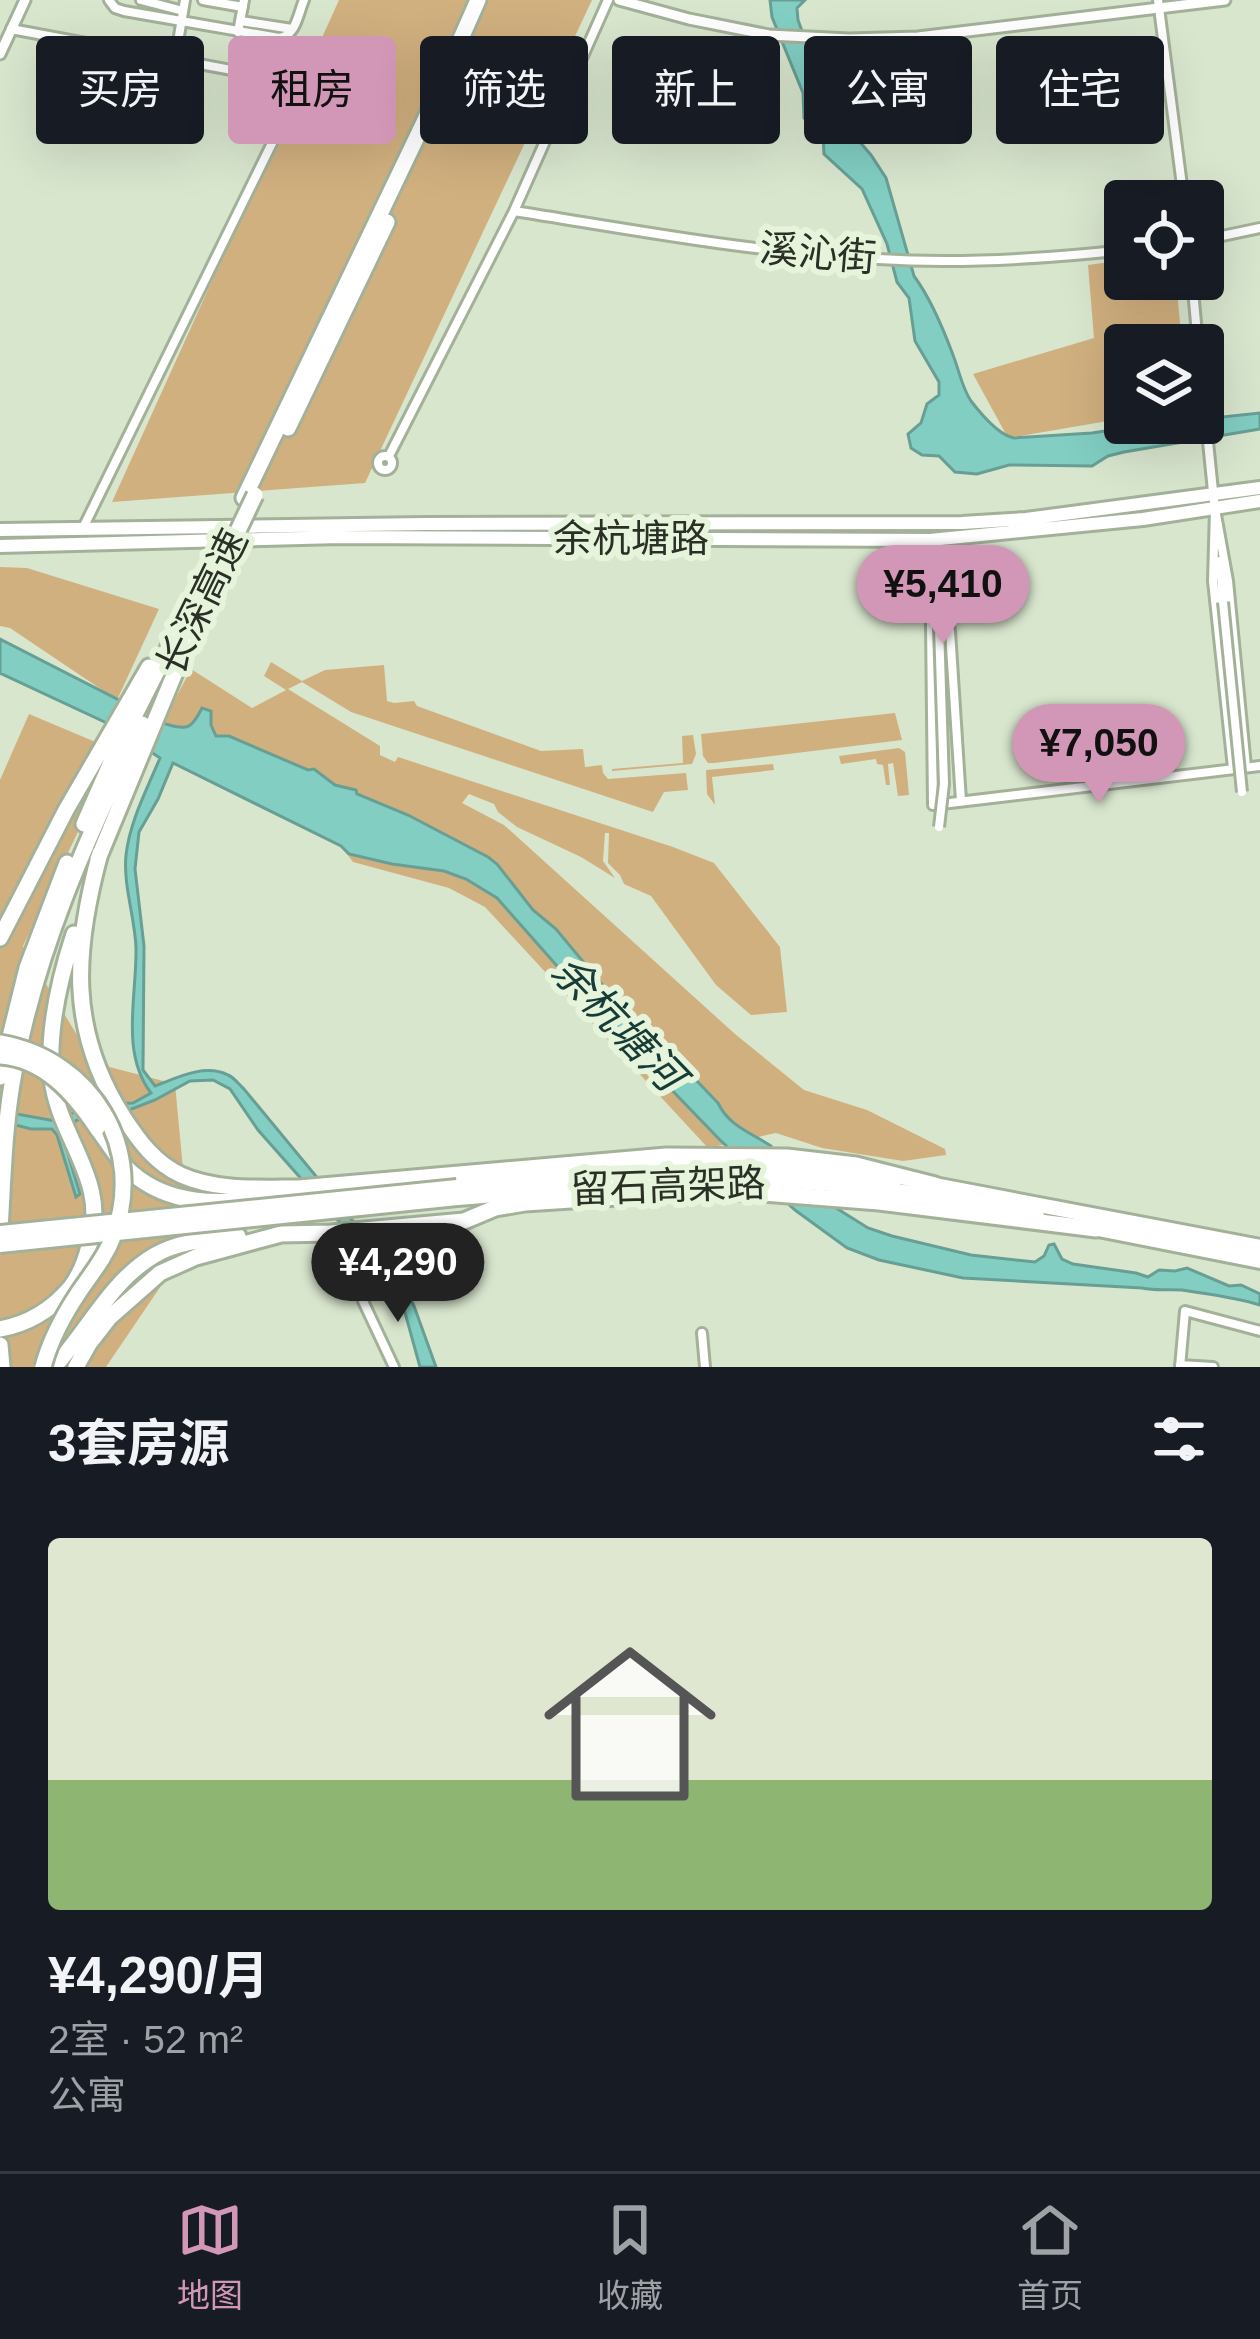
<!DOCTYPE html>
<html lang="zh">
<head>
<meta charset="utf-8">
<style>
	body { margin:0; font-family:Helvetica,"Noto Sans SC",sans-serif; background:#242831; color:#f1f3f6; height:100vh; display:flex; flex-direction:column; font-size:45px; white-space:nowrap }
	* { box-sizing:border-box; margin:0 }
	p { font-size:39px; color:#9ea1a6 }
	.icon { flex:none; width:66px; height:66px; fill:none; stroke:currentColor; stroke-width:2; stroke-linecap:round; stroke-linejoin:round }
	.map { position:relative; height:1367px; overflow:hidden }
	.drawer { display:flex; flex-direction:column; background:#171b24; flex:1 }
	.drawer>* { flex:none }
	.top-card { position:absolute; left:36px; top:36px; width:1188px; height:108px; display:flex; gap:24px }
	.tools { position:absolute; left:1104px; top:180px; display:grid; gap:24px }
	.tools a { display:grid; place-items:center; width:120px; height:120px; border-radius:12px; background:#171b24; box-shadow:0 12px 48px #0002; font-size:60px }
	.price { position:absolute; translate:-50% -102px; padding:0 27px; border-radius:42px; background:#d296b6; color:#111; font-size:39px; line-height:78px; filter:drop-shadow(0 3px 6px #0008) }
	.price::after { content:''; position:absolute; left:50%; top:72px; width:36px; height:27px; margin-left:-18px; background:inherit; clip-path:polygon(0 0,100% 0,50% 100%) }
	.price.current { background:#222; color:#fff }
	ul { padding:0; list-style:none }
	li { display:grid; align-content:center; gap:24px; height:636px; padding:0 48px }
	li span { display:grid; place-items:center; height:372px; border-radius:12px; color:#555 }
	li>.icon { margin-inline-start:auto }
	span .icon { width:216px; height:216px; fill:#fffc; stroke-width:1 }
	li b { font-size:51px }
	h2 { display:flex; justify-content:space-between; align-items:center; height:144px; padding:0 48px; font-size:51px }
	.tag { padding:0 42px; border-radius:12px; background:#171b24; box-shadow:0 12px 48px #0002; font-size:42px; line-height:108px }
	.tag.current { background:#d296b6; color:#111 }
	.tab-bar { display:flex; justify-content:space-around; align-items:center; height:168px; border-top:3px solid #363941; background:#171b24; font-size:33px; color:#9ea1a6 }
	.tab-bar a { display:grid; justify-items:center; gap:6px }
	.tab-bar .current { color:#d296b6 }
	.map>svg:first-child { display:block }
	.green { fill:#d1b07f }
	.water { fill:#82cec3; stroke:#689f94; stroke-width:3 }
	.lines { fill:none; stroke-linecap:round; stroke-linejoin:round }
	.minor-casing { stroke:#a4b199; stroke-width:14 }
	.tertiary-casing { stroke:#a4b199; stroke-width:15 }
	.primary-casing { stroke:#a4b199; stroke-width:18 }
	.trunk-casing { stroke:#a4b199; stroke-width:20 }
	.motorway-casing { stroke:#a4b199; stroke-width:21 }
	.minor { stroke:#fff; stroke-width:8 }
	.tertiary { stroke:#fff; stroke-width:9 }
	.primary { stroke:#fff; stroke-width:12 }
	.trunk { stroke:#fff; stroke-width:14 }
	.motorway { stroke:#fff; stroke-width:15 }
	.minor-bridge-casing { stroke:#a4b199; stroke-width:14; stroke-linecap:butt }
	.trunk-bridge-casing { stroke:#a4b199; stroke-width:20; stroke-linecap:butt }
	.motorway-bridge-casing { stroke:#a4b199; stroke-width:21; stroke-linecap:butt }
	.minor-bridge { stroke:#fff; stroke-width:8 }
	.trunk-bridge { stroke:#fff; stroke-width:14 }
	.motorway-bridge { stroke:#fff; stroke-width:15 }
	.labels { text-anchor:middle; dominant-baseline:central; stroke-width:12; stroke-linejoin:round; paint-order:stroke }
	.street-label { font-size:39px; fill:#2b3027; stroke:#e6f4db }
	.water-label { font-size:42px; font-style:italic; fill:#173c37; stroke:#e6f4db }
</style>
</head>
<body>
<div class="map">
<svg width="1260" height="1367" viewBox="0 0 1260 1367">
	<rect width="100%" height="100%" fill="#d9e6ce"/>
	<!-- green -->
	<path class="green" d="M339,0h253l-227,483 -253,19z
		M1125,260v19h51l6,66h-57v73l-117,20 -35,-64 121,-36 -6,-73z
		M0,567l27,1 132,41 -42,91 -107,-72 -10,-2z
		M271,662l31,19 23,-11 59,-5 3,36 7,2 20,-2 3,5 124,45 42,-2 2,18 17,-2 1,8 5,6 78,-6 2,17 -24,2 -11,20 -302,-100 -49,-30 -14,7 92,57v9l15,7 3,-5 275,90 41,16 66,84 7,65 -36,3 -35,-30 -65,-89 -27,-12 -4,-9 -12,-12 1,-30h-4l-2,28 12,17 -34,-21 -64,-30 -19,-15 -4,-8 -25,-10 -7,9 42,22 231,209 69,56 63,20 78,39 1,6 -43,6 -81,-13 -46,-15 -68,15 -223,-241 -36,-19 -96,-26 -12,-16 -193,-96 43,-81 61,39 34,-18 -22,-14z
		M895,713l7,27 -188,23h-6l-5,-7 -2,-22z
		M29,714l88,37 -94,195 71,117 81,21 15,159 -84,124h-106v-587z
		M693,735l3,19 -4,10 -80,7v-2l71,-6 -1,-27z
		M899,748l6,4 4,43 -11,1 -5,-33 -5,1 2,21h-4l-3,-20 -6,-1 -1,-5 -35,5 -2,-8z
		M773,764l1,6 -62,7 3,28 -8,-11 -1,-24z"/>
	<!-- water -->
	<path class="water" d="M770,0h35l-8,8 1,12 21,58 12,14 1,11 14,23 25,29 15,23 28,98c17,23 29,52 39,79 6,15 9,33 18,46 10,13 27,34 43,37l78,-5 66,-10h45v-4l57,-6v16l-136,23 -16,4 -16,10 -83,-1 -32,9 -22,-2 -16,-16 -17,-1 -11,-7 -3,-14 13,-11 6,-19 12,-9v-13l-24,-41 -6,-43 -12,-16 -10,-38 -25,-55 -38,-35 -1,-19 -19,-17 -1,-25 -31,-76z
		M0,639l166,85c22,7 26,4 36,-16l9,3v14l5,11h13l79,34 6,-1 21,16 21,5 1,4 51,21 80,42 9,7 36,46 23,19 58,70 41,38 63,66c11,23 32,29 53,43v12l54,43 43,27 24,8 79,19 64,7 9,-6 5,-11 5,-1 8,15 11,5 63,9 12,4 11,-7 16,1 12,-3 42,18 12,-1 19,9v11c-25,-8 -53,-11 -78,-15 -14,-1 -27,1 -40,-2l-179,-10 -84,-18 -32,-12 -52,-38 -75,-70 -109,-113 -114,-129 -31,-19 -22,-8 -52,-7 -43,-10 -8,-8 -168,-83 -15,36 -19,33 -4,37 9,77 -1,124 12,16c21,-8 50,-23 73,-11 7,3 11,10 16,14l156,189 14,28 22,61h-16l-16,-58 -29,-47 -117,-132 -28,-41 -17,-9 -23,1 -35,19 -26,10 -52,10 -15,14 18,60 -4,3 -19,-62 -5,-6h-21l-31,-8v-10l55,10 35,-16 43,-2 18,-10c-31,-41 -14,-97 -15,-145 -1,-31 -13,-62 -10,-93 4,-34 21,-66 34,-97l-49,-33 -111,-52z"/>
	<g class="lines">
		<defs>
			<path id="minor" d="M109,0l6,8 9,3 155,27c17,-2 19,-24 25,-38
				M141,0l42,11
				M203,0l40,7
				M1158,0l26,201
				M241,21l51,8
				M11,29l253,47c21,20 22,29 13,57l-195,397
				M238,32l6,-32
				M175,60l10,-60
				M514,211c121,19 241,42 364,48 81,5 166,0 247,-9
				M1203,240l57,-12
				M1192,279l6,66
				M1203,392l12,119
				M378 463a7 7 0 1 1 14 0a7 7 0 1 1-14 0Z
				M389,456l125,-245 94,-211
				M925,540l6,83 2,182 327,-39
				M937,540l1,28 12,63 11,170
				M1220,561l3,41
				M935,606l4,20 -1,-43
				M1233,768l-20,-187 2,-72 13,72 18,186
				M363,1301l31,66
				M702,1333l3,34
				M1180,1365l33,2
				M1180,1367l5,-56 75,20"/>
			<path id="tertiary" d="M619,0l70,19 80,16 80,4 69,-2 307,-37
				M0,54l25,-54"/>
			<path id="primary" d="M0,530l425,-6 537,-1 64,-4 234,-31
				M0,546l340,-9 590,3 213,-21 117,-18"/>
			<path id="trunk" d="M929,1184l331,63
				M457,1187c89,-10 180,-21 270,-20 57,0 112,7 168,13
				M457,1198c89,-7 178,-19 268,-19 105,1 209,14 312,37
				M1088,1227l172,34"/>
			<path id="motorway" d="M288,428l99,-206
				M244,498l181,-378 53,-120
				M84,824l29,-66 90,-178
				M100,853c-26,96 -33,177 24,265 15,23 31,45 57,57 35,16 80,13 118,13l367,-32 121,1 69,8 79,20
				M98,859l107,-259
				M0,938l66,-128 83,-143
				M0,1077l27,-109 40,-105
				M97,1128c11,14 22,34 35,45 37,32 89,33 135,23
				M0,1230c3,-49 4,-98 12,-146 21,-127 74,-245 130,-360
				M0,1329c28,-5 52,-20 70,-41 10,-13 15,-26 19,-42 21,-66 -30,-106 -37,-167 -5,-46 8,-102 22,-145
				M0,1345l2,22
				M54,1367c34,-36 56,-86 101,-112 24,-14 56,-16 83,-19
				M76,1367l13,-23 21,-27 50,-44 36,-16 85,-23 50,-1 133,-12 31,-13 30,-5 169,-11h57l128,10 217,27"/>
		</defs>
		<!-- minor casing -->
		<use href="#minor" class="minor-casing"/>
		<!-- tertiary casing -->
		<use href="#tertiary" class="tertiary-casing"/>
		<!-- primary casing -->
		<use href="#primary" class="primary-casing"/>
		<!-- trunk casing -->
		<use href="#trunk" class="trunk-casing"/>
		<!-- motorway casing -->
		<use href="#motorway" class="motorway-casing"/>
		<!-- minor -->
		<use href="#minor" class="minor"/>
		<!-- tertiary -->
		<use href="#tertiary" class="tertiary"/>
		<!-- primary -->
		<use href="#primary" class="primary"/>
		<!-- trunk -->
		<use href="#trunk" class="trunk"/>
		<!-- motorway -->
		<use href="#motorway" class="motorway"/>
		<defs>
			<path id="minor-bridge" d="M1223,602l19,190
				M939,827l5,-43 -5,-158"/>
			<path id="trunk-bridge" d="M0,1233l457,-46
				M0,1245l457,-47"/>
			<path id="motorway-bridge" d="M203,580l15,-31
				M214,581l41,-86
				M0,1043c92,16 147,106 113,194 -8,21 -22,37 -34,55 -16,24 -29,48 -36,75
				M0,1056c45,3 74,38 97,72"/>
		</defs>
		<!-- minor-bridge casing -->
		<use href="#minor-bridge" class="minor-bridge-casing"/>
		<!-- trunk-bridge casing -->
		<use href="#trunk-bridge" class="trunk-bridge-casing"/>
		<!-- motorway-bridge casing -->
		<use href="#motorway-bridge" class="motorway-bridge-casing"/>
		<!-- minor-bridge -->
		<use href="#minor-bridge" class="minor-bridge"/>
		<!-- trunk-bridge -->
		<use href="#trunk-bridge" class="trunk-bridge"/>
		<!-- motorway-bridge -->
		<use href="#motorway-bridge" class="motorway-bridge"/>
	</g>
	<g class="labels">
		<!-- street labels -->
		<g class="street-label">
			<text transform="translate(818 253) rotate(5)">溪沁街</text>
			<text x="631" y="538">余杭塘路</text>
			<text transform="translate(202 602) rotate(-64)">长深高速</text>
			<text transform="translate(668 1186) rotate(-2)">留石高架路</text>
		</g>
		<!-- water labels -->
		<g class="water-label">
			<text transform="translate(618 1023) rotate(46)">余杭塘河</text>
		</g>
	</g>
</svg>
<div class="tools">
<a><svg class="icon" aria-label="locate" viewBox="0 0 24 24"><circle cx="12" cy="12" r="6"/><path d="M12 2v4M12 18v4M2 12h4M18 12h4"/></svg></a>
<a><svg class="icon" aria-label="layers" viewBox="0 0 24 24"><path d="M12 4l9 5-9 5-9-5zM3 14l9 5 9-5"/></svg></a>
</div>
<b class="price" style="left:943px;top:647px">¥5,410</b>
<b class="price" style="left:1099px;top:806px">¥7,050</b>
<b class="price current" style="left:398px;top:1325px">¥4,290</b>
<div class="top-card">
<a class="tag">买房</a>
<a class="tag current">租房</a>
<a class="tag">筛选</a>
<a class="tag">新上</a>
<a class="tag">公寓</a>
<a class="tag">住宅</a>
</div>
</div>
<section class="drawer">
<h2>3套房源<svg class="icon" aria-label="filters" viewBox="0 0 24 24"><path d="M4 7h16M4 17h16"/><circle cx="9" cy="7" r="2"/><circle cx="15" cy="17" r="2"/></svg></h2>
<ul>
<li><span style="background:linear-gradient(#dfe7d0 65%,#8fb573 0)"><svg class="icon" aria-label="home" viewBox="0 0 24 24"><path d="M3 11l9-7 9 7M6 9v11h12V9"/></svg></span><div><b>¥4,290/月</b><p>2室 · 52 m²</p><p>公寓</p></div></li>
</ul>
</section>
<nav class="tab-bar">
<a class="current"><svg class="icon" aria-label="map" viewBox="0 0 24 24"><path d="M3 6l6-2 6 2 6-2v14l-6 2-6-2-6 2zM9 4v14M15 6v14"/></svg>地图</a>
<a><svg class="icon" aria-label="saved" viewBox="0 0 24 24"><path d="M7 4h10v16l-5-4-5 4z"/></svg>收藏</a>
<a><svg class="icon" aria-label="home" viewBox="0 0 24 24"><path d="M3 11l9-7 9 7M6 9v11h12V9"/></svg>首页</a>
</nav>
</body>
</html>
